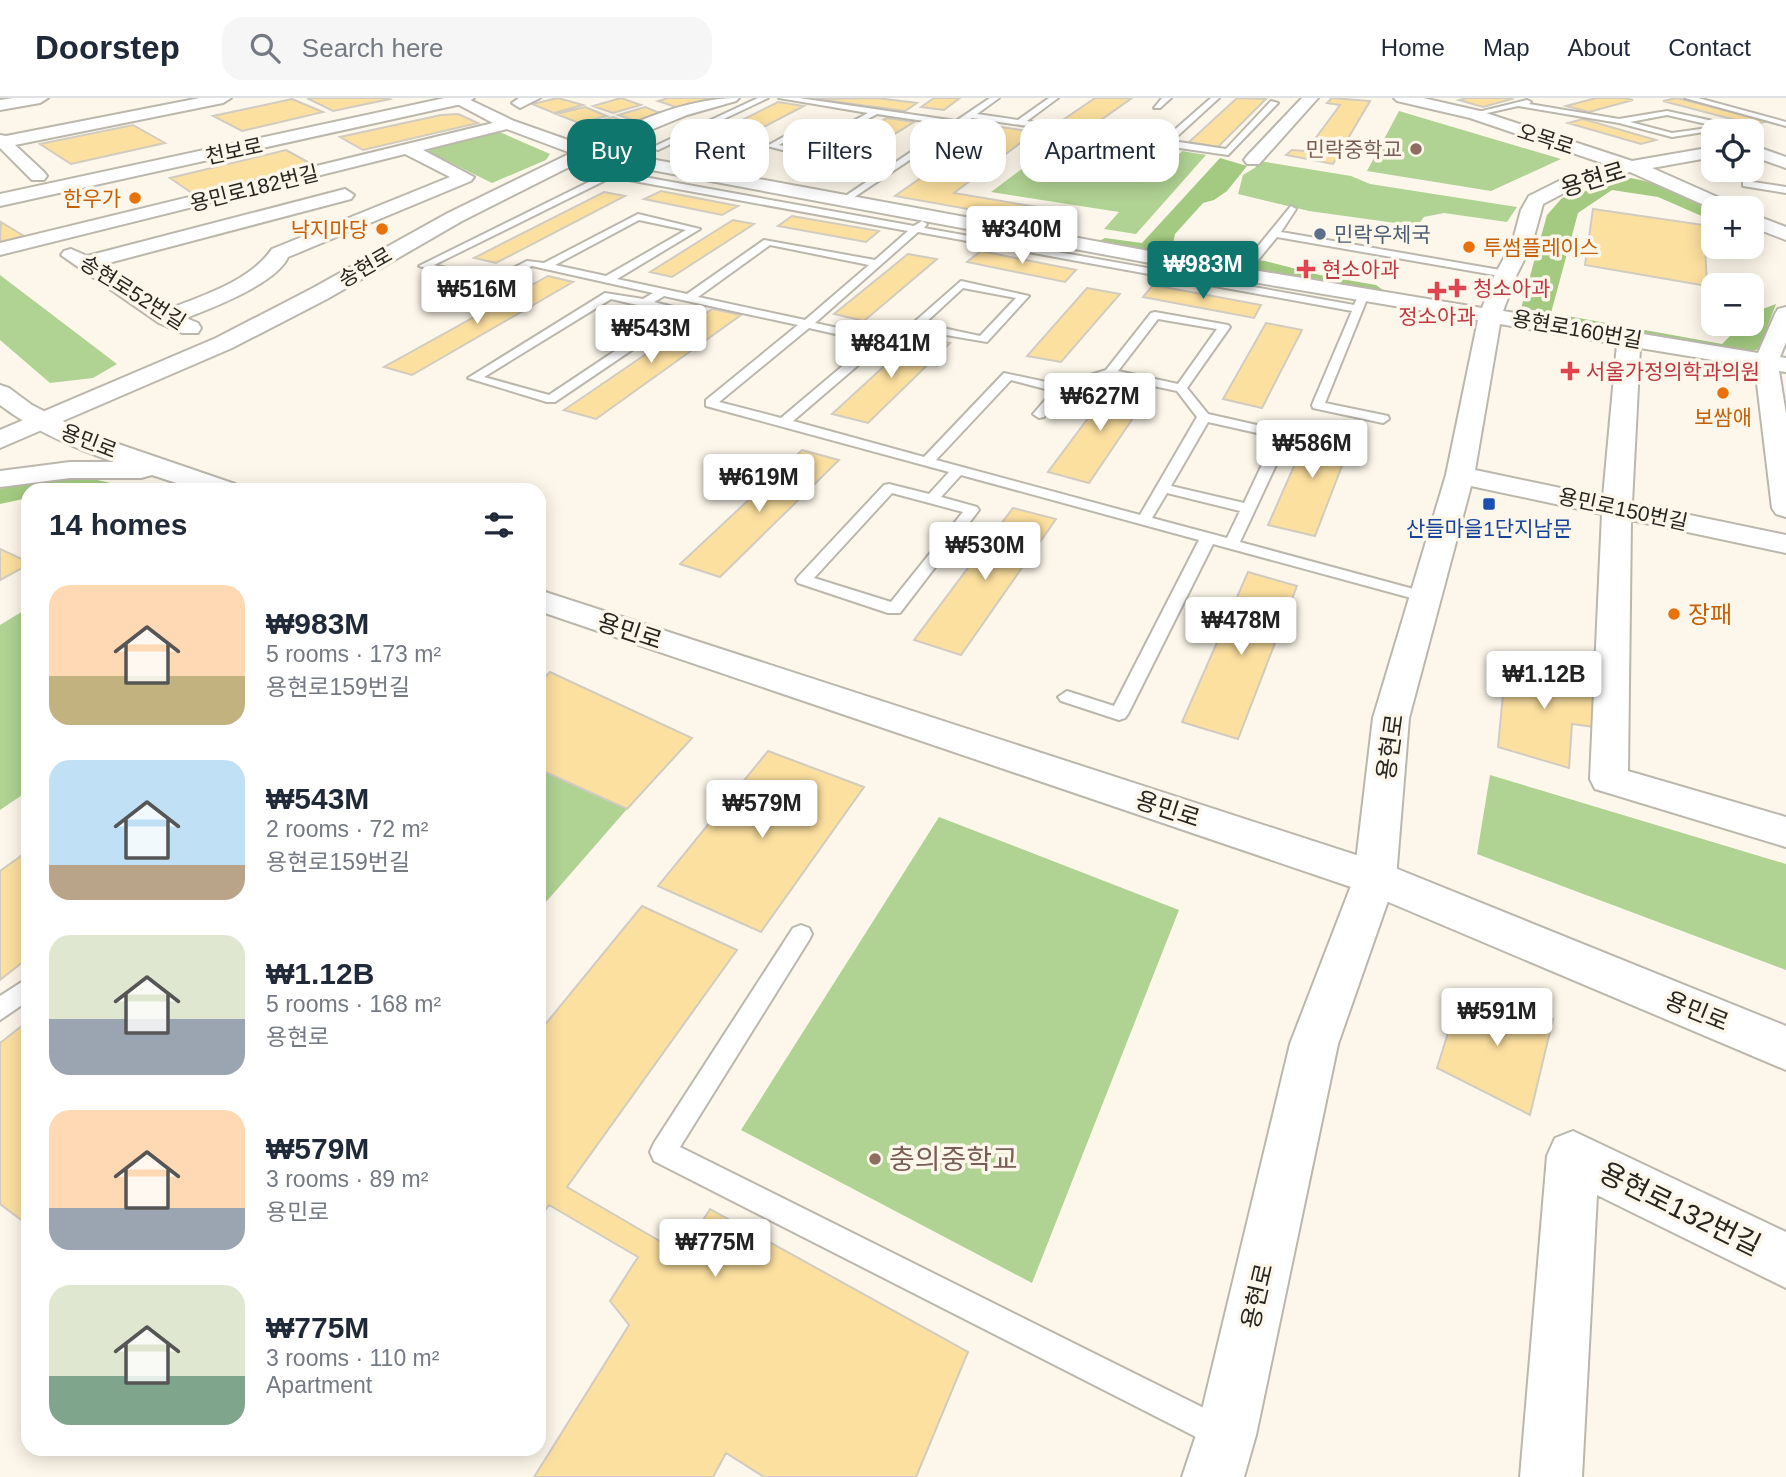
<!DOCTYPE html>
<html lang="en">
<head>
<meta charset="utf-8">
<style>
	body { margin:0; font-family:Arial,"Noto Sans KR",sans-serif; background:#f6f6f7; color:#1f2937; height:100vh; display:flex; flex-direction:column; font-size:26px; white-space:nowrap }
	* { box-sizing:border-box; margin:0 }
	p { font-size:23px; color:#747a83 }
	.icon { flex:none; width:38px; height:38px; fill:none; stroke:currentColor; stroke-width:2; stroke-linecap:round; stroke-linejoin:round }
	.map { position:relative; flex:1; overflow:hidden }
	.sheet { position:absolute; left:21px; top:385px; width:525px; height:973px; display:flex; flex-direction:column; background:#fff; border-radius:21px; box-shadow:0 4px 18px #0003 }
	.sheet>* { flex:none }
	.banner { position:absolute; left:567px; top:21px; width:665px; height:63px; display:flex; gap:14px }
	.tools { position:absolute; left:1701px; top:21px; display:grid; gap:14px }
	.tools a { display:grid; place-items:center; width:63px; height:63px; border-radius:14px; background:#fff; box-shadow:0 4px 18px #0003; font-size:35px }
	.price { position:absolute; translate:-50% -60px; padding:0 16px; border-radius:7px; background:#fff; color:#222; font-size:23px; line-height:46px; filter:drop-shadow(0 2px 4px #0008) }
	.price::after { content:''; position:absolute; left:50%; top:42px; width:21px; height:16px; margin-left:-10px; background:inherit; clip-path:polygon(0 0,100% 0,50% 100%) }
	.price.current { background:#0f766e; color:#fff }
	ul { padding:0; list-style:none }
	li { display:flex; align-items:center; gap:21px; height:175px; padding:0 28px }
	li span { display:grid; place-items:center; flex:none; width:196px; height:140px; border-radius:21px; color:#555 }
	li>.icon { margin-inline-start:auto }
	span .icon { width:84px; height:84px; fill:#fffc; stroke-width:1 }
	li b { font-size:30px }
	h2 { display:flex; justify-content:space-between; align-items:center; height:84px; padding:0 28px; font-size:30px }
	.chip { padding:0 24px; border-radius:21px; background:#fff; box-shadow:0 4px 18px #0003; font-size:24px; line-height:63px }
	.chip.current { background:#0f766e; color:#fff }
	header { display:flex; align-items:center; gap:42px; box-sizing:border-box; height:98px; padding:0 35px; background:#fff; border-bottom:2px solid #e0e1e3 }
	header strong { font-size:33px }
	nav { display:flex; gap:38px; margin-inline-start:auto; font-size:24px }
	.search { width:490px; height:63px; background:#f6f6f7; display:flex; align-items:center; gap:18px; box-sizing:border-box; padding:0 24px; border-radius:21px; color:#747a83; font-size:26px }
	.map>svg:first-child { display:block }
	.green { fill:#b0d293 }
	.forest { fill:#a3ca80 }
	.building { fill:#fce0a0; stroke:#d1cbc0; stroke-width:2 }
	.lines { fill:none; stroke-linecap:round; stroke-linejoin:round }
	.lane-casing { stroke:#bcb7ac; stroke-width:4 }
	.street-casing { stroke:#bcb7ac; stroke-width:4 }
	.secondary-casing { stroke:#bcb7ac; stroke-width:4 }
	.lane { fill:#fff; fill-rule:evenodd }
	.street { fill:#fff; fill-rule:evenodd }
	.secondary { fill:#fff; fill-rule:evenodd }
	.education-dot { fill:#8d6e63; stroke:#fdf7eb; stroke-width:2.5 }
	.food-dot { fill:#e8710a; stroke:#fdf7eb; stroke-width:2.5 }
	.service-dot { fill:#5c6f8a; stroke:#fdf7eb; stroke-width:2.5 }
	.health-dot { fill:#e0444e; stroke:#fdf7eb; stroke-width:2.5 }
	.transit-dot { fill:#1a4fb4; stroke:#fdf7eb; stroke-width:2.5 }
	.labels { text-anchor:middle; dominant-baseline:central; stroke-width:7; stroke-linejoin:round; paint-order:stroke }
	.far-street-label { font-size:21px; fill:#272520; stroke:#fdf7eb }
	.far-education-label { font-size:21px; fill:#785e54; stroke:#fdf7eb; text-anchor:end }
	.far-food-label { font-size:21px; fill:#c56008; stroke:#fdf7eb; text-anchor:end }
	.far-service-label { font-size:21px; fill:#4e5e75; stroke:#fdf7eb; text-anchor:start }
	.far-health-label { font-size:21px; fill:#be3a42; stroke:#fdf7eb; text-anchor:start }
	.far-transit-label { font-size:21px; fill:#164399; stroke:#fdf7eb }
	.street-label { font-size:24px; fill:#272520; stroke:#fdf7eb }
	.food-label { font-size:24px; fill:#c56008; stroke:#fdf7eb; text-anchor:start }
	.near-education-label { font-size:28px; fill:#785e54; stroke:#fdf7eb; text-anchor:start }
	.near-street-label { font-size:28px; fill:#272520; stroke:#fdf7eb }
</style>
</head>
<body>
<header>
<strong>Doorstep</strong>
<div class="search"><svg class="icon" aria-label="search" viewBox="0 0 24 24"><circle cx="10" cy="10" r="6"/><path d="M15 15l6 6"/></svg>Search here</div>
<nav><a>Home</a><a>Map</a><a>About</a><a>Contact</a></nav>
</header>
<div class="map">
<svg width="1786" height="1379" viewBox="0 0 1786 1379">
	<rect width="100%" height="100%" fill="#fdf7eb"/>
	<!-- green -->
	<path class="green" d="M1399,13l162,48 -70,32 -124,-20z
		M488,35h14l48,21 -4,6 -54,23 -63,-31 2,-5z
		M1182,53l24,4 -70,79 -32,-5 15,-17 -128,-20 52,-39 121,18z
		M1253,62l98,16 19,8 147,23 -10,15 -63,-9 -20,4 -7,9 -108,-15 -71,-17 5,-19 13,-8z
		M0,177l117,89 -24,14 -43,5 -50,-43z
		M28,510v183l-28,19v-185z
		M539,671l88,40 -88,101z
		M1490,677l296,89v106l-309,-116z
		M939,719l240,93 -147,373 -291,-153z"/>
	<!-- forest -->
	<path class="forest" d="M1220,60l27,8 -20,25 -13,9 -11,3 -28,31 -3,14 93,13 59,15 52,9 14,10 -297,-51 12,-6 37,5z
		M1631,80c29,5 56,18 82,32v11l-55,-24 -46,-7 -34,23 -27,100 171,31 9,-9 -1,-11h22v-11l24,-9 -17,45 -21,6 -201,-35 -17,-8 27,-97 15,-17z
		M45,381l52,1 45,10h-114v8l-28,6v-15z"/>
	<!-- building -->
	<path class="building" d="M307,0h81l2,1 -57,12z
		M558,0l25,7 -29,8 -22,-9z
		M621,0l20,7 -28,8 -20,-7z
		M668,0h39l6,2 -31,9 -24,-8z
		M877,0l40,5 -12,8 -89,-12z
		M934,0h26l-16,12 -23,-3z
		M1095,0h37l-41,29 -31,-5z
		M1237,0l29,1 -48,48 -29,-5z
		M1332,0l38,3 -37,63 -47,-9 6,-5 14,1 34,-46 -13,-2z
		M1467,0h42l3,1 -29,8 -24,-7z
		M1596,0h28l9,2 -44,12 -23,-6z
		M1677,0l90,23 -13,4 -91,-24z
		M292,1l31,13 -81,19 -29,-15z
		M778,4l26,4 -96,50 -28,-5z
		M585,9l22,9 -28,7 -23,-9z
		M645,9l15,6 -22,9 -20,-7z
		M458,16l20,9 -115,27 -23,-13 101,-22z
		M613,19l18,7 -24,10 -22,-9z
		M887,20l27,4 -84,52 -30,-6z
		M1583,21l73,21 -15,4 -73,-21z
		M981,26l54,8 -81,61 95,16 -14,12 -140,-25 67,-47 16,3 19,-13 -31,-5z
		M133,27l32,18 -94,21 -31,-20z
		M286,52l29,16 -119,30 -26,-18z
		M661,93l77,15 -16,9 -78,-16z
		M604,94l21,4 -129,67 -22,-5z
		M1593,111l111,16 3,61 -122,-21z
		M792,118l87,15 -13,11 -88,-16z
		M733,122l21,4 -82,53 -22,-5z
		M1,124l23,14 -24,6z
		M981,153l95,19 -11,12 -98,-20z
		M908,156l29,5 -73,62 -30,-7z
		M548,178l25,6 -161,93 -28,-8z
		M1153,187l108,20 -7,13 -111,-21z
		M1087,190l33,6 -59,68 -34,-6z
		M712,211l29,6 -145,104 -32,-9z
		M1266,225l36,7 -40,78 -39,-9z
		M917,238l33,7 -82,80 -36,-9z
		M1115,284l37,8 -63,93 -41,-11z
		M1313,325l42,9 -40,104 -47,-11z
		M802,352l37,10 -119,117 -40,-13z
		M1013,410l43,11 -95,136 -47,-15z
		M0,451l28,13v3l-28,15z
		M1248,474l49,14 -59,153 -56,-17z
		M1507,554l62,22 36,31 -4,23 -29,-4 -3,44 -71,-21z
		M550,574l142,66 -65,71 -88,-40v-86z
		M768,653l96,36 -103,145 -103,-46z
		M28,753v107l-28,22v-109z
		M642,808l95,44 -170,237 115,67 28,-45 258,143 -52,125h-152l-38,-24 -13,24h-179l95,-152 -19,-24 28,-44 -89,-52 -10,14v-187z
		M1488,893l65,28 -23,96 -93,-47 22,-70z
		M28,923v204l-28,-21v-161z"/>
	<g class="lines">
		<defs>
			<path id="lane" d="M758,0h10l-110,52 -7,-2z
				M779,0h20l157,23 34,-23h9l-22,16 41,6 31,-22h9l-31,23 136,19 48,-42h8l-47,43 54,8 45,-48 7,2 -50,52 -256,-37 -128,86 -5,-3 2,-2 110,-74 -74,-11 -75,41 -35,-9 29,-16 3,4 -20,11 22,4 67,-36z
				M1162,0h9l-11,10h-6z
				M1685,0h13l88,24v4z
				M1527,2l4,2 -2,2 90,15 48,-8 55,12 1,6 -51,8 -53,-14 -101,-17 -44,10 -4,-2zM1667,17l48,11v1l-43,6 -42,-11z
				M611,73l303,55 8,-5 5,3 -3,4 430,77 6,-13h8l1,2 -44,109 63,13 1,3 -6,4 -70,-15 -1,-3 40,-94 -434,-79 -103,91 64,14 33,-13 49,-43 68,15 -42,46 -70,-12 -33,13 -91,78 131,36 80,-84 56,12 46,-15 45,-57 4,-1 73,13 2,2 -43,61 21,26 80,18 2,3 -50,107 192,52 2,3 -8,5 -213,-58 -85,170 -3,4 -6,2 -58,-19 -3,-4 9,-6 47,15 85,-166 -238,-65 -20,22 36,10 2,3 -79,103h-12l-90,-30 -2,-3 2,-3 86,-92 5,-1 40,10 20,-22 -243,-66v-6l92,-75 -134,-29 -10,6 31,8v4l-130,88h-8l-79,-24 137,-85 38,6 10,-6 -121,-27 -39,20 -74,-20zM612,79l296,54 -33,29 -111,-20 -77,54 -70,-15 83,-50 -62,-15 -94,49 -17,-2 -35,18 -58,-14zM639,122l47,10 -80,46 -51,-11zM770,147l99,20 -64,55 -107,-23zM963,190l53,10 -36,38 -56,-12zM611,201l61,14 -123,82 -65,-18zM1158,221l59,10 -39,55 -60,-13zM809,230l62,14 -90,76 -62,-16zM1111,279l66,14 20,26 -57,98 -204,-55 75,-80 42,11 -20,23 6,4 5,-1 21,-25zM1208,324l67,15 -31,66 -73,-17zM892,395l71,19 -72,90 -77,-24zM1167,395l73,18 -13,27 -75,-20z
				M1746,83l40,6v6l-43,-7v-4z
				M1291,108l5,3 -15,23 225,39 5,3 -5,3 -229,-40 -32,39h-8v-4z
				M801,827l8,3 3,6 -3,6 -129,207 552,275 4,11 -4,11 -11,4 -11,-4 -556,-283 -4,-9 4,-9 139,-215z
				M28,880v23l-28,19v-24z"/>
			<path id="street" d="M14,0h34l-8,5 -40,7v-10z
				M200,0h31l-8,5 -208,42 29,27 3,4 -3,4h-12l-32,-32v-13l6,1z
				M446,0h20l48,23 71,25c46,-23 101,-48 154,-48l-3,3 -49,14 -85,35 639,118 241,40 13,-34 17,-30 9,-34 8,-14 40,-20 42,-10 -141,-48 -73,-17 -3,-3h29l57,13 152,50 81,-14v10l-61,11 81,36 2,4 -22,1 -83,-37 -49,12 -38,20 -11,40 -15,30 -14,37 255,42 17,-39 3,-5 8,-2v35l-6,15 6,1v14l-7,-1 7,43v103l-10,-3 -4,-6 -17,-141 -115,-19 -8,155 154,32v18l-155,-33 -3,251 158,46v30l-191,-58 -5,-10 12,-265 -131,-28 -62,232 -13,160 -58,166 -82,391 -12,42h-62l14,-42 94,-391 64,-166 19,-160 73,-243 32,-155 -237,-40 -654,-122 -125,63 -135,78 -95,49 -232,100v-18l216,-92 95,-49 137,-76 123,-60 -64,-24 -84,21 51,27 -3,4 -183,76c-11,26 -76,51 -102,61l12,5 3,5 -3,5h-16l-23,-10 -98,-68 3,-4 7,-2 16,7 258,-67 9,6 -3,4 -250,66 68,44c35,-14 81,-28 103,-60l178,-72 -45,-23 -405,101v-12l493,-120zM1500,226l117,20 -14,153 -128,-27z
				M519,0h21l-20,10 -8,-5z
				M1302,0h16l-59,66h-12l-3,-4 3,-4z
				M1752,47l34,12v11l-34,-12z
				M1752,116l34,13v13l-34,-13z
				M1573,1033l213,101v56l-189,-93 -15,282h-62l27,-321 8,-18z"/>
			<path id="secondary" d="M445,0h29l-8,5 -466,103v-12z
				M0,287l9,3 23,17 54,28 149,51 4,6h-41l-46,-15 -11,3h-71l-70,9v-16l70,-9h44c-40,-14 -80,-31 -114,-57z
				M539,492l851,276 396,160v44l-426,-180 -821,-279z"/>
		</defs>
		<!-- lane casing -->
		<use href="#lane" class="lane-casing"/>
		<!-- street casing -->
		<use href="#street" class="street-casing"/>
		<!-- secondary casing -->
		<use href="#secondary" class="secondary-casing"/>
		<!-- lane -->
		<use href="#lane" class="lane"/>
		<!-- street -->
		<use href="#street" class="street"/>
		<!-- secondary -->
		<use href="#secondary" class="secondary"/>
	</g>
	<!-- markers -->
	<g class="education-dot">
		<circle cx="1416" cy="51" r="7"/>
		<circle cx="875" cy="1061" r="7"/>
	</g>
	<g class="food-dot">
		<circle cx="135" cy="100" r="7"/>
		<circle cx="382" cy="131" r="7"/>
		<circle cx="1469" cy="149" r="7"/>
		<circle cx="1723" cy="295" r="7"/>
		<circle cx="1674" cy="516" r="7"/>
	</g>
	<circle class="service-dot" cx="1320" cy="136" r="7"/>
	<g class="health-dot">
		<path d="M1302.5 160.5h7v7h7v7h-7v7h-7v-7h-7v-7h7z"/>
		<path d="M1453.5 179.5h7v7h7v7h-7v7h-7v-7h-7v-7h7z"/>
		<path d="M1433.5 182.5h7v7h7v7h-7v7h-7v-7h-7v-7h7z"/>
		<path d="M1566.5 262.5h7v7h7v7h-7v7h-7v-7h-7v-7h7z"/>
	</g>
	<rect class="transit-dot" x="1482" y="399" width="14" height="14" rx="3.5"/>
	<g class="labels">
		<!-- far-street labels -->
		<g class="far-street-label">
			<text transform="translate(1546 41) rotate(18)">오목로</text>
			<text transform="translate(234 53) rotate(-12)">천보로</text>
			<text transform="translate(254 90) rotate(-14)">용민로182번길</text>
			<text transform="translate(365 169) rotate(-30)">송현로</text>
			<text transform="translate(133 194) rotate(32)">송현로52번길</text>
			<text transform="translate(1577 231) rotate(10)">용현로160번길</text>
			<text transform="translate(89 343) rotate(21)">용민로</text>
			<text transform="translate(1623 411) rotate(12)">용민로150번길</text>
		</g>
		<!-- far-education labels -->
		<g class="far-education-label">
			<text x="1402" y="51">민락중학교</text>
		</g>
		<!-- far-food labels -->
		<g class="far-food-label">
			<text x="121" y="100">한우가</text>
			<text x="368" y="131">낙지마당</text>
			<text x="1483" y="149" text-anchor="start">투썸플레이스</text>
			<text x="1723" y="319" text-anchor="middle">보쌈애</text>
		</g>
		<!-- far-service labels -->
		<g class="far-service-label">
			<text x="1334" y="136">민락우체국</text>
		</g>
		<!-- far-health labels -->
		<g class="far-health-label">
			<text x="1322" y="171">현소아과</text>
			<text x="1473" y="190">청소아과</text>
			<text x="1437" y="218" text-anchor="middle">정소아과</text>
			<text x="1586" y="273">서울가정의학과의원</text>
		</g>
		<!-- far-transit labels -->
		<g class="far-transit-label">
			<text x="1489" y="430">산들마을1단지남문</text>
		</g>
		<!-- street labels -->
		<g class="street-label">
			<text transform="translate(1593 81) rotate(-17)">용현로</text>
			<text transform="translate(630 533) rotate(18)">용민로</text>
			<text transform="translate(1390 649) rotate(-82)">용현로</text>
			<text transform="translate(1168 711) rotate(18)">용민로</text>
			<text transform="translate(1697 913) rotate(22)">용민로</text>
			<text transform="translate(1257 1198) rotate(-77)">용현로</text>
		</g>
		<!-- food labels -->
		<g class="food-label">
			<text x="1688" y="516">장패</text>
		</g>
		<!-- near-education labels -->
		<g class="near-education-label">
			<text x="889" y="1061">충의중학교</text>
		</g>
		<!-- near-street labels -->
		<g class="near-street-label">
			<text transform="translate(1680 1111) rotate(26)">용현로132번길</text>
		</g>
	</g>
</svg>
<div class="tools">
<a><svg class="icon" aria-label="locate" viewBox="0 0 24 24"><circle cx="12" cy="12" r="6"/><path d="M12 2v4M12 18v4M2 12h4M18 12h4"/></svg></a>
<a>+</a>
<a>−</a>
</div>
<b class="price" style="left:1022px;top:168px">₩340M</b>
<b class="price current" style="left:1203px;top:203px">₩983M</b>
<b class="price" style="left:477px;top:228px">₩516M</b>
<b class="price" style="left:651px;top:267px">₩543M</b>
<b class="price" style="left:891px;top:282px">₩841M</b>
<b class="price" style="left:1100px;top:335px">₩627M</b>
<b class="price" style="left:1312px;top:382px">₩586M</b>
<b class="price" style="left:759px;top:416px">₩619M</b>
<b class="price" style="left:985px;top:484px">₩530M</b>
<b class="price" style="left:1241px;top:559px">₩478M</b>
<b class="price" style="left:1544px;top:613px">₩1.12B</b>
<b class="price" style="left:762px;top:742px">₩579M</b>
<b class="price" style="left:1497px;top:950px">₩591M</b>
<b class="price" style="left:715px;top:1181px">₩775M</b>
<div class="banner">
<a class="chip current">Buy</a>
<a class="chip">Rent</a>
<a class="chip">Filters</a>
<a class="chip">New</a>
<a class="chip">Apartment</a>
</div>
<section class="sheet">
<h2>14 homes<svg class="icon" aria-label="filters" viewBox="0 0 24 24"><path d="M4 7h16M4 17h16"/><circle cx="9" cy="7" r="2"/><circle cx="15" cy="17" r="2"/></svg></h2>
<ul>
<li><span style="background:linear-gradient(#ffd9b3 65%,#c2b280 0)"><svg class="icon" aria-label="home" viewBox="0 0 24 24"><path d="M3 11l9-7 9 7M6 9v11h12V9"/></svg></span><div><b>₩983M</b><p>5 rooms · 173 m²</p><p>용현로159번길</p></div></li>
<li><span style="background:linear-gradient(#bfe0f5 75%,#b9a48a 0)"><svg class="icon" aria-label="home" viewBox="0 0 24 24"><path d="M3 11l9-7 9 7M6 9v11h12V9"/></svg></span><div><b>₩543M</b><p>2 rooms · 72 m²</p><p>용현로159번길</p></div></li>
<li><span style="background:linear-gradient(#dfe7d0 60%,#9aa5b1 0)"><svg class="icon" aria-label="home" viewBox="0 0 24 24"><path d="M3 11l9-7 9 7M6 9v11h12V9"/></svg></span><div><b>₩1.12B</b><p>5 rooms · 168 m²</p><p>용현로</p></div></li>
<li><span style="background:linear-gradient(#ffd9b3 70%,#9aa5b1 0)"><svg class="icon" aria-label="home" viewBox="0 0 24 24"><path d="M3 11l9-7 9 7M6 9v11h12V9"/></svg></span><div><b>₩579M</b><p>3 rooms · 89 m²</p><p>용민로</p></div></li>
<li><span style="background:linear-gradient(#dfe7d0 65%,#7fa58c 0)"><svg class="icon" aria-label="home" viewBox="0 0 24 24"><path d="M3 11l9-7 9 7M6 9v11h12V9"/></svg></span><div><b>₩775M</b><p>3 rooms · 110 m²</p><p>Apartment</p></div></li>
</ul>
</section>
</div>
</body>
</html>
